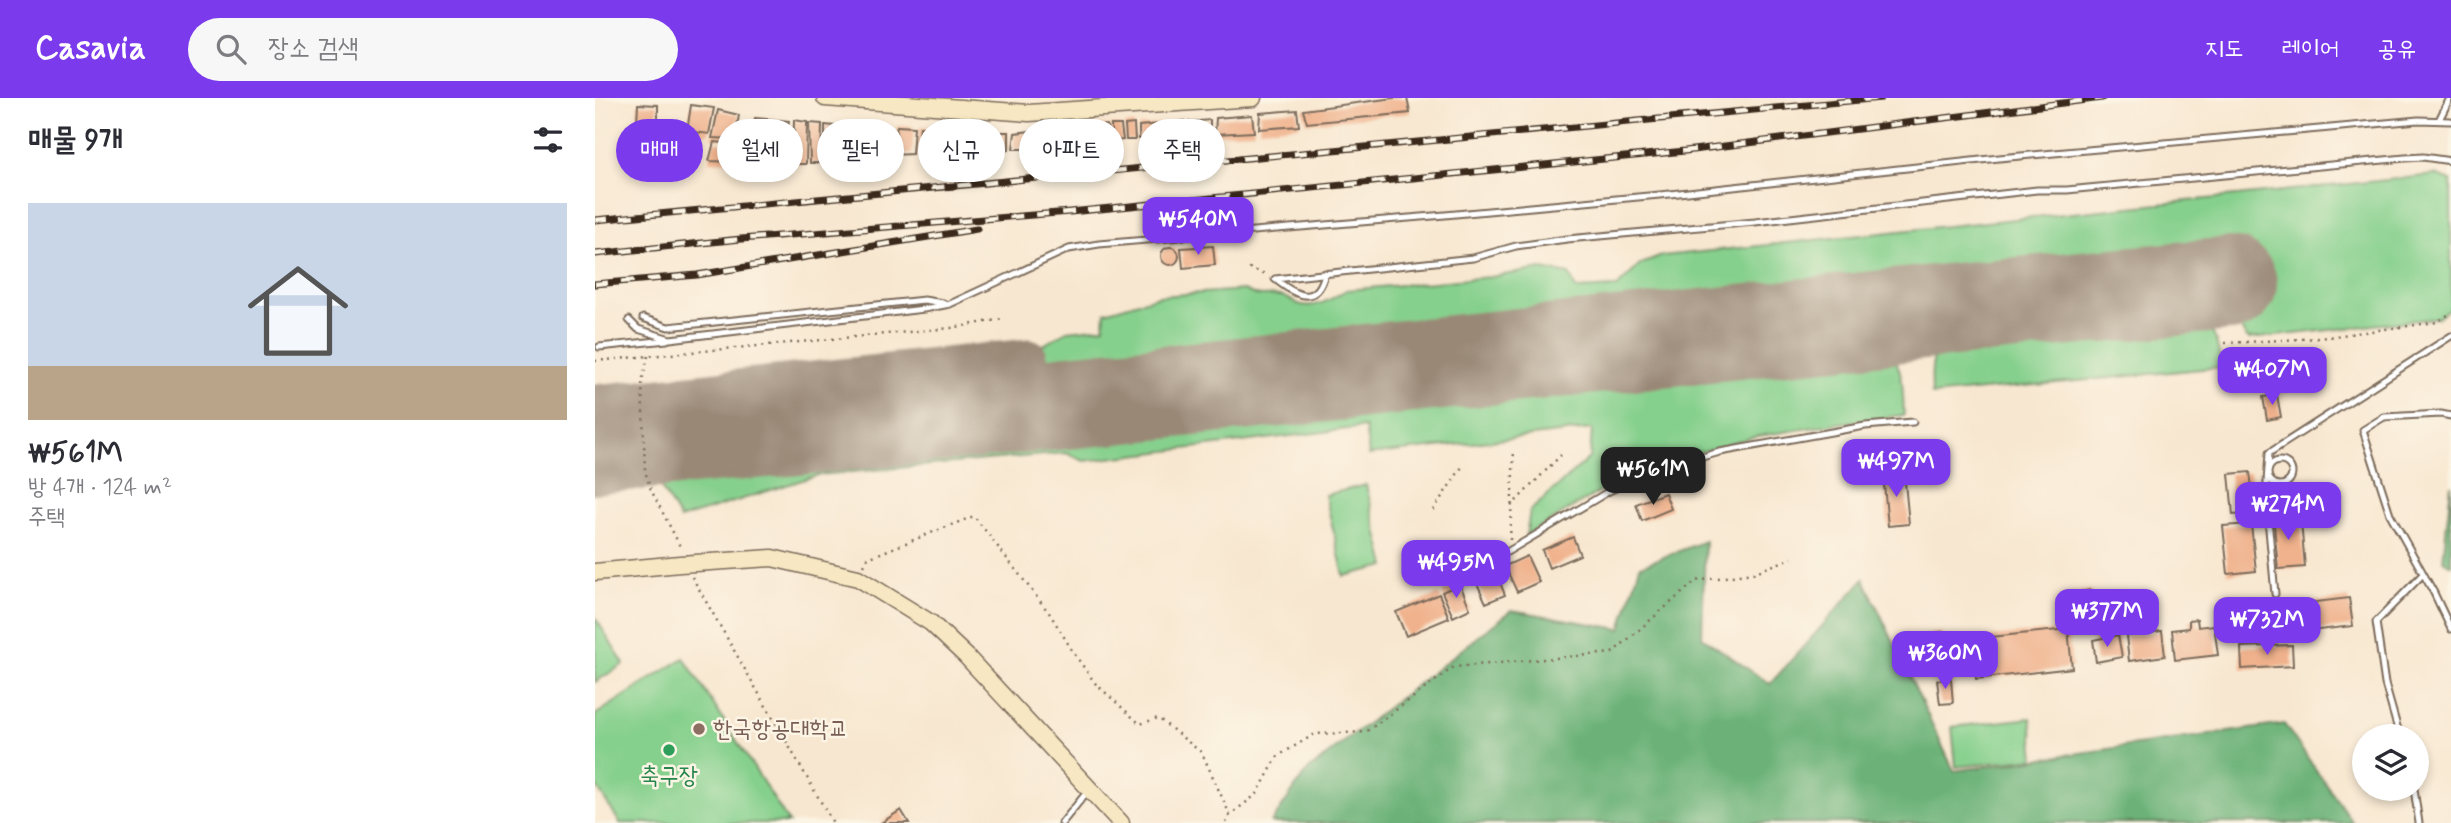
<!DOCTYPE html>
<html lang="ko">
<head>
<meta charset="utf-8">
<style>
	body { margin:0; font-family:Mynerve,"Poor Story",sans-serif; background:#f7f7f7; color:#2b2b33; height:100vh; display:flex; flex-direction:column; font-size:26px; white-space:nowrap }
	* { box-sizing:border-box; margin:0 }
	p { font-size:23px; color:#7c7c81 }
	.icon { flex:none; width:38px; height:38px; fill:none; stroke:currentColor; stroke-width:2; stroke-linecap:round; stroke-linejoin:round }
	.map { position:relative; flex:1; overflow:hidden }
	.sheet { display:flex; flex-direction:column; background:#fff; width:595px }
	.sheet>* { flex:none }
	.banner { position:absolute; left:21px; top:21px; width:665px; height:63px; display:flex; gap:14px }
	.tools { position:absolute; left:1757px; top:626px; display:grid; gap:14px }
	.tools a { display:grid; place-items:center; width:77px; height:77px; border-radius:50%; background:#fff; box-shadow:0 4px 10px #0003; font-size:35px }
	.price { position:absolute; translate:-50% -60px; padding:0 16px; border-radius:14px; background:#7c3aed; color:#fff; font-size:23px; line-height:46px; filter:drop-shadow(0 2px 4px #0008) }
	.price::after { content:''; position:absolute; left:50%; top:42px; width:21px; height:16px; margin-left:-10px; background:inherit; clip-path:polygon(0 0,100% 0,50% 100%) }
	.price.on { background:#222; color:#fff }
	ul { padding:0; list-style:none }
	li { display:grid; align-content:center; gap:14px; height:371px; padding:0 28px }
	li span { display:grid; place-items:center; height:217px; border-radius:0px; color:#555 }
	li>.icon { margin-inline-start:auto }
	span .icon { width:126px; height:126px; fill:#fffc; stroke-width:1 }
	li b { font-size:30px }
	h2 { display:flex; justify-content:space-between; align-items:center; height:84px; padding:0 28px; font-size:30px }
	.tag { padding:0 24px; border-radius:32px; background:#fff; box-shadow:0 4px 10px #0003; font-size:24px; line-height:63px }
	.tag.on { background:#7c3aed; color:#fff }
	header { display:flex; align-items:center; gap:42px; box-sizing:border-box; height:98px; padding:0 35px; background:#7c3aed; color:#fff }
	header strong { font-size:33px }
	nav { display:flex; gap:38px; margin-inline-start:auto; font-size:24px }
	.search { width:490px; height:63px; background:#f7f7f7; display:flex; align-items:center; gap:18px; box-sizing:border-box; padding:0 24px; border-radius:38px; color:#7c7c81; font-size:26px }
	main { display:flex; flex:1; min-height:0 }
	.map>svg:first-child { display:block }
	.green { fill:#86d08d; stroke:#607d56; stroke-width:2 }
	.forest { fill:#6cb278; stroke:#546e4b; stroke-width:2 }
	.lines { fill:none; stroke-linecap:round; stroke-linejoin:round }
	.taxiway { stroke:#9a8877; stroke-width:37 }
	.runway { stroke:#9a8877; stroke-width:94 }
	.building { fill:#f0b28d }
	.lane-casing { stroke:#7d6c5c; stroke-width:9 }
	.secondary-casing { stroke:#7d6c5c; stroke-width:19 }
	.path { stroke:#7d6c5c; stroke-width:2.5; stroke-dasharray:2 5; stroke-linecap:butt }
	.lane { stroke:#fff; stroke-width:5 }
	.secondary { stroke:#f7e8c3; stroke-width:16 }
	.rail-casing { stroke:#3b2a1e; stroke-width:7 }
	.rail { stroke:#fcf5e5; stroke-width:4.5; stroke-dasharray:13; stroke-linecap:butt }
	.education-dot { fill:#8d6e63; stroke:#fcf5e5; stroke-width:2.5 }
	.leisure-dot { fill:#2e9e5b; stroke:#fcf5e5; stroke-width:2.5 }
	.labels { text-anchor:middle; dominant-baseline:central; stroke-width:5; stroke-linejoin:round; paint-order:stroke }
	.education-label { font-size:24px; fill:#785e54; stroke:#fcf5e5; text-anchor:start }
	.leisure-label { font-size:24px; fill:#27864d; stroke:#fcf5e5 }
</style>
</head>
<body>
<header>
<strong>Casavia</strong>
<div class="search"><svg class="icon" aria-label="search" viewBox="0 0 24 24"><circle cx="10" cy="10" r="6"/><path d="M15 15l6 6"/></svg>장소 검색</div>
<nav><a>지도</a><a>레이어</a><a>공유</a></nav>
</header>
<main>
<section class="sheet">
<h2>매물 9개<svg class="icon" aria-label="filters" viewBox="0 0 24 24"><path d="M4 7h16M4 17h16"/><circle cx="9" cy="7" r="2"/><circle cx="15" cy="17" r="2"/></svg></h2>
<ul>
<li><span style="background:linear-gradient(#c9d6e8 75%,#b9a48a 0)"><svg class="icon" aria-label="home" viewBox="0 0 24 24"><path d="M3 11l9-7 9 7M6 9v11h12V9"/></svg></span><div><b>₩561M</b><p>방 4개 · 124 m²</p><p>주택</p></div></li>
</ul>
</section>
<div class="map">
<svg width="1856" height="725" viewBox="0 0 1856 725">
	<rect width="100%" height="100%" fill="#fcf5e5"/>
	<filter id="ink" filterUnits="userSpaceOnUse"><feTurbulence type="fractalNoise" baseFrequency=".0143" numOctaves="2"/><feDisplacementMap in="SourceGraphic" scale="14" xChannelSelector="R" yChannelSelector="G"/><feConvolveMatrix kernelMatrix="1 2 1 2 8 2 1 2 1" color-interpolation-filters="sRGB"/></filter>
	<filter id="wash" filterUnits="userSpaceOnUse"><feTurbulence type="fractalNoise" baseFrequency=".00686" numOctaves="4" result="noise"/><feDisplacementMap in="SourceGraphic" scale="28" xChannelSelector="R" yChannelSelector="G"/><feGaussianBlur stdDeviation="1.57" result="paint"/><feColorMatrix in="noise" values="0 0 0 0 0 0 0 0 0 0 0 0 0 0 0 0 0 1.4 0 .05"/><feComposite in="paint" operator="in"/></filter>
	<g filter="url(#wash)">
		<rect width="100%" height="100%" fill="#f8e7d0"/>
		<!-- green -->
		<path class="green" d="M1840,77l16,6v126l-13,10 -11,2 -178,20c-16,-9 -10,-57 -12,-75l-1220,125 2,-19 20,-2 1,-21 27,-16 37,-4 1,-15 54,-16 85,-6c20,10 19,4 37,6 6,1 9,4 15,7 17,8 36,-4 50,-13l144,-13 52,-8 27,5 7,15 41,-2 24,-23 21,-8z
			M1590,215c30,8 32,27 36,54l-289,28c-1,-29 -3,-49 27,-62z
			M1271,245c40,5 36,42 38,72l-64,8 -87,14 -91,26 -39,15 -97,57 4,-24 60,-54 2,-28 -223,26 -4,-28 -281,34 -18,-8 -248,22 -138,44 -23,-38v-17z
			M771,387l20,81 -42,10 -19,-81z
			M0,519l29,47 -29,18z
			M89,560l105,165h-169l-25,-39v-69z
			M1436,620l4,40 -79,9 -4,-40z"/>
		<!-- forest -->
		<path class="forest" d="M1856,387v80l-8,-5z
			M1110,443l-3,96 68,47 94,-105 90,192 330,-47 69,99h-1082l35,-51 206,-162 109,19 19,-63z"/>
		<g class="lines">
			<!-- taxiway -->
			<path class="taxiway" d="M378,265c16,7 19,22 28,36l17,7
				M6,304l6,44
				M0,305l434,-46"/>
			<!-- runway -->
			<path class="runway" d="M0,349l379,-35 928,-97 328,-31"/>
		</g>
		<g id="blocks">
			<!-- building -->
			<path class="building" d="M799,0h13l3,15 -103,10 -4,-13z
				M43,6l20,1v16h-21z
				M96,7l23,3 -5,26 -22,-3z
				M123,12l21,5 -4,24 -23,-1z
				M702,12l2,16 -40,3 1,-16z
				M657,17l2,17 -39,2 1,-16z
				M160,20l34,3 -3,17 -33,-3z
				M199,22l13,2 -1,42h-13z
				M615,22v16h-22v-14z
				M589,23l1,15 -21,2v-14z
				M214,25l13,1 -1,39h-11z
				M539,26l1,16h-9l-1,-15z
				M565,26l1,15h-22v-13z
				M43,27h21l-1,19 -23,1z
				M230,27l9,1 -1,36 -8,1z
				M243,27h26l-1,18 -24,-1z
				M498,27l1,18h-20l1,-16z
				M512,27l2,15 -11,1 -1,-15z
				M516,27h10l2,15 -11,1z
				M302,28l17,1 -2,27 -20,1z
				M274,29l20,1 -2,17 -18,-1z
				M325,29l16,2 -2,24 -17,1z
				M474,29l2,18 -21,2 -1,-17z
				M346,32l19,1 -2,22 -18,-2z
				M372,32l18,1 -1,19h-22z
				M436,33l-1,18h-17l2,-16z
				M396,34h18v18l-19,2z
				M119,44l23,2 -2,18 -26,-1z
				M154,46l19,2 -3,16h-18z
				M176,49l18,1v14h-20z
				M245,49h23l1,15h-24z
				M63,50l1,18 -23,1 1,-18z
				M275,52h15l-4,11h-12z
				M618,148l2,19 -32,3 -2,-20z
				M566 158a9 9 0 1 1 18 0a9 9 0 1 1-18 0Z
				M1682,297l4,22 -14,3 -4,-23z
				M1309,374l5,52 -21,2 -5,-52z
				M1655,374l5,41 -22,2 -4,-41z
				M1070,395l6,16 -29,12 -6,-17z
				M1694,413l1,11 11,-1 4,46 -27,2 -5,-57z
				M1656,426l5,47 -28,3 -5,-48z
				M978,439l7,18 -31,13 -7,-18z
				M932,458l12,26 -22,10 -12,-26z
				M900,472l10,25 -19,8 -11,-24z
				M865,486l10,25 -17,8 -11,-25z
				M1496,492l3,15 -26,5 -3,-15z
				M844,496l10,24 -43,18 -10,-24z
				M1754,500l4,28 -111,13 -3,-28z
				M1602,521l1,8 16,-2 4,30 -43,5 -3,-30 17,-2v-8z
				M1473,531l4,39 -96,11 -5,-40z
				M1567,533l3,25 -36,5 -3,-25z
				M1347,534l4,38 -14,1 -4,-37z
				M1523,537l4,22 -26,5 -3,-22z
				M1697,547l1,21 -51,3 -1,-22z
				M1356,581l2,24 -13,1 -3,-24z
				M306,712l8,13h-28z"/>
		</g>
	</g>
	<g filter="url(#ink)">
		<use href="#blocks" fill-opacity="0" stroke="#7d6c5c" stroke-width="2"/>
		<g class="lines">
			<defs>
				<path id="lane" d="M1844,22l11,-22
					M680,181l198,-21 43,-12 51,-7 188,-17 282,-32h30l338,-32 18,-1 28,4
					M680,181c20,16 42,29 50,-6
					M48,220l25,9 256,-27 19,3
					M34,222l9,9 32,10 254,-30 26,-5 119,-55 30,-5 346,-29 225,-21 329,-36 419,-38 33,1
					M4,249l68,-7
					M1856,318l-10,-2 -57,3 -21,13 27,84 44,79 17,36
					M1673 375a12 12 0 1 1 24 0a12 12 0 1 1-24 0Z
					M912,454l104,-62 39,-17 38,-12 32,-9 145,-26 48,-4
					M1680,496l-9,-97 3,-44 182,-117
					M1805,639l-15,-53 -9,-62 47,-48
					M1819,691l5,34
					M467,725l25,-31"/>
				<path id="secondary" d="M230,0l204,15 224,-15
					M0,474l85,-8 92,-6 86,20 73,45 35,33 155,167"/>
			</defs>
			<!-- lane casing -->
			<use href="#lane" class="lane-casing"/>
			<!-- secondary casing -->
			<use href="#secondary" class="secondary-casing"/>
			<!-- path -->
			<path class="path" d="M654,170l17,6
				M1630,245l95,-5 117,-16 14,-9
				M53,258l-6,26 3,89 6,19 28,54v6
				M0,263l356,-33 51,-9
				M916,408l50,-51
				M838,412l31,-46
				M915,442l4,-90
				M269,468l4,-8 106,-42 76,98 25,41 20,28 45,41 18,-6 44,35 28,62 27,-21 21,-38 37,-22 51,-2 88,-65 158,-14 84,-72 57,-8 39,-15
				M97,479l141,246
				M631,725l4,-8"/>
			<!-- lane -->
			<use href="#lane" class="lane"/>
			<!-- secondary -->
			<use href="#secondary" class="secondary"/>
			<defs>
				<path id="rail" d="M0,122l1286,-122
					M0,156l146,-15 329,-27 615,-61 417,-53
					M0,186l102,-9 280,-46"/>
			</defs>
			<!-- rail casing -->
			<use href="#rail" class="rail-casing"/>
			<!-- rail -->
			<use href="#rail" class="rail"/>
		</g>
	</g>
	<!-- markers -->
	<circle class="education-dot" cx="104" cy="631" r="7"/>
	<circle class="leisure-dot" cx="74" cy="652" r="7"/>
	<g class="labels">
		<!-- education labels -->
		<g class="education-label">
			<text x="118" y="631">한국항공대학교</text>
		</g>
		<!-- leisure labels -->
		<g class="leisure-label">
			<text x="74" y="678">축구장</text>
		</g>
	</g>
</svg>
<div class="tools">
<a><svg class="icon" aria-label="layers" viewBox="0 0 24 24"><path d="M12 4l9 5-9 5-9-5zM3 14l9 5 9-5"/></svg></a>
</div>
<b class="price" style="left:603px;top:159px">₩540M</b>
<b class="price" style="left:1677px;top:309px">₩407M</b>
<b class="price" style="left:1301px;top:401px">₩497M</b>
<b class="price on" style="left:1058px;top:409px">₩561M</b>
<b class="price" style="left:1693px;top:444px">₩274M</b>
<b class="price" style="left:861px;top:502px">₩495M</b>
<b class="price" style="left:1512px;top:551px">₩377M</b>
<b class="price" style="left:1672px;top:559px">₩732M</b>
<b class="price" style="left:1350px;top:593px">₩360M</b>
<div class="banner">
<a class="tag on">매매</a>
<a class="tag">월세</a>
<a class="tag">필터</a>
<a class="tag">신규</a>
<a class="tag">아파트</a>
<a class="tag">주택</a>
</div>
</div>
</main>
</body>
</html>
